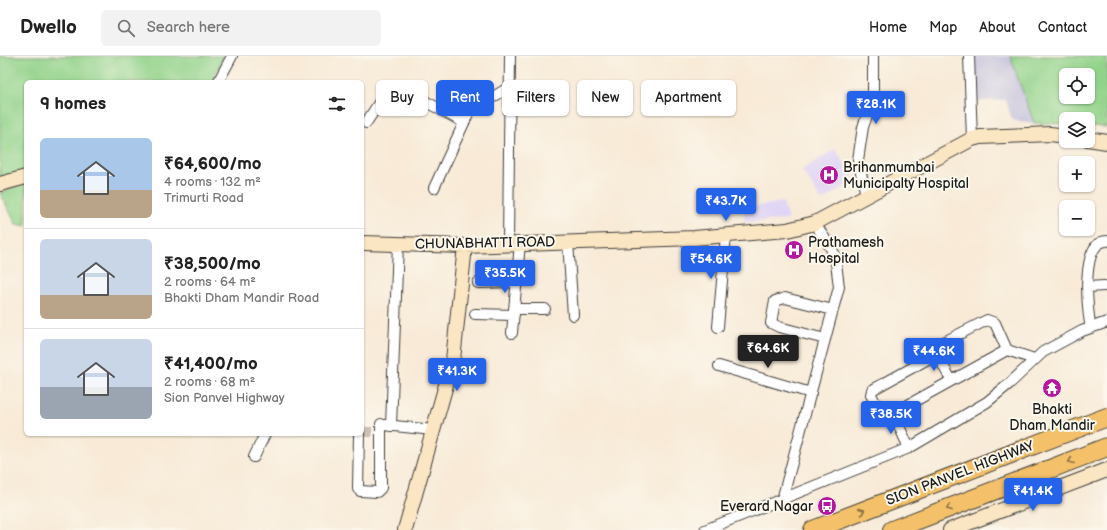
<!DOCTYPE html>
<html lang="en">
<head>
<meta charset="utf-8">
<style>
	body { margin:0; font-family:"Balsamiq Sans",sans-serif; background:#f2f2f2; color:#222; height:100vh; display:flex; flex-direction:column; font-size:15px; white-space:nowrap }
	* { box-sizing:border-box; margin:0 }
	p { font-size:13px; color:#767676 }
	.icon { flex:none; width:22px; height:22px; fill:none; stroke:currentColor; stroke-width:2; stroke-linecap:round; stroke-linejoin:round }
	.map { position:relative; flex:1; overflow:hidden }
	.panel { position:absolute; left:24px; top:24px; width:340px; height:356px; display:flex; flex-direction:column; background:#fff; border-radius:6px; box-shadow:0 1px 3px #0004 }
	.panel>* { flex:none }
	.banner { position:absolute; left:376px; top:24px; width:380px; height:36px; display:flex; gap:8px }
	.controls { position:absolute; left:1059px; top:12px; display:grid; gap:8px }
	.controls a { display:grid; place-items:center; width:36px; height:36px; border-radius:6px; background:#fff; box-shadow:0 1px 3px #0004; font-size:20px }
	.price { position:absolute; translate:-50% -34px; padding:0 9px; border-radius:4px; background:#2563eb; color:#fff; font-size:13px; line-height:26px; filter:drop-shadow(0 1px 2px #0008) }
	.price::after { content:''; position:absolute; left:50%; top:24px; width:12px; height:9px; margin-left:-6px; background:inherit; clip-path:polygon(0 0,100% 0,50% 100%) }
	.price.active { background:#222; color:#fff }
	ul { padding:0; list-style:none }
	li { display:flex; align-items:center; gap:12px; height:100px; padding:0 16px }
	li+li { border-top:1px solid #e0e0e0 }
	li span { display:grid; place-items:center; flex:none; width:112px; height:80px; border-radius:6px; color:#555 }
	li>.icon { margin-inline-start:auto }
	span .icon { width:48px; height:48px; fill:#fffc; stroke-width:1 }
	li b { font-size:17px }
	h2 { display:flex; justify-content:space-between; align-items:center; height:48px; padding:0 16px; font-size:17px }
	.chip { padding:0 14px; border-radius:6px; background:#fff; box-shadow:0 1px 3px #0004; font-size:14px; line-height:36px }
	.chip.active { background:#2563eb; color:#fff }
	header { display:flex; align-items:center; gap:24px; box-sizing:border-box; height:56px; padding:0 20px; background:#fff; border-bottom:1px solid #e0e0e0 }
	header strong { font-size:19px }
	nav { display:flex; gap:22px; margin-inline-start:auto; font-size:14px }
	.search { width:280px; height:36px; background:#f2f2f2; display:flex; align-items:center; gap:10px; box-sizing:border-box; padding:0 14px; border-radius:6px; color:#767676; font-size:15px }
	.map>svg:first-child { display:block }
	.built { fill:#dfd4f5 }
	.industrial { fill:#c3c0db }
	.green { fill:#91d289; stroke:#567752; fill-rule:evenodd }
	.lines { fill:none; stroke-linecap:round; stroke-linejoin:round }
	.street-tunnel { stroke:#ccc1b2; stroke-width:10; stroke-dasharray:10 5; stroke-linecap:butt }
	.street-casing { stroke:#3d3b38; stroke-width:12 }
	.secondary-casing { stroke:#3d3b38; stroke-width:16 }
	.highway-casing { stroke:#3d3b38; stroke-width:20 }
	.street { stroke:#fff; stroke-width:10 }
	.secondary { stroke:#fbe6c3; stroke-width:14 }
	.highway { stroke:#f4c16a; stroke-width:18 }
	.oneway { stroke:#886e43 }
	.labels { text-anchor:middle; dominant-baseline:central; stroke-width:4; stroke-linejoin:round; paint-order:stroke }
	.poi-label { font-size:14px; fill:#1c1c1c; stroke:#fbf7ec; text-anchor:start }
	.street-label { font-size:14px; fill:#1c1c1c; stroke:#fbf7ec }
</style>
</head>
<body>
<header>
<strong>Dwello</strong>
<div class="search"><svg class="icon" aria-label="search" viewBox="0 0 24 24"><circle cx="10" cy="10" r="6"/><path d="M15 15l6 6"/></svg>Search here</div>
<nav><a>Home</a><a>Map</a><a>About</a><a>Contact</a></nav>
</header>
<div class="map">
<svg width="1107" height="474" viewBox="0 0 1107 474">
	<rect width="100%" height="100%" fill="#fbf7ec"/>
	<filter id="ink" filterUnits="userSpaceOnUse"><feTurbulence type="fractalNoise" baseFrequency=".025" numOctaves="2"/><feDisplacementMap in="SourceGraphic" scale="8" xChannelSelector="R" yChannelSelector="G"/><feConvolveMatrix kernelMatrix="1 2 1 2 8 2 1 2 1" color-interpolation-filters="sRGB"/></filter>
	<filter id="wash" filterUnits="userSpaceOnUse"><feTurbulence type="fractalNoise" baseFrequency=".012" numOctaves="4" result="noise"/><feDisplacementMap in="SourceGraphic" scale="16" xChannelSelector="R" yChannelSelector="G"/><feGaussianBlur stdDeviation="0.9" result="paint"/><feColorMatrix in="noise" values="0 0 0 0 0 0 0 0 0 0 0 0 0 0 0 0 0 1.4 0 .05"/><feComposite in="paint" operator="in"/></filter>
	<g filter="url(#wash)">
		<rect width="100%" height="100%" fill="#f8ead7"/>
		<!-- built -->
		<path class="built" d="M835,93l20,31 -33,21 -20,-31z
			M783,146l5,18 -44,2v-14z"/>
		<!-- industrial -->
		<path class="industrial" d="M975,0h35l24,67 -22,-3 -6,-20 -30,1z"/>
		<!-- green -->
		<path class="green" d="M0,0h224l-12,26h-186v89l-26,8z
			M1010,0h97v71l-19,-1v-7h-22v5l-32,-1zM1066,19h22v22h-22z
			M26,126v44l-10,-2 -16,-31z"/>
	</g>
	<g filter="url(#ink)">
		<g class="lines">
			<!-- street-tunnel -->
			<path class="street-tunnel" d="M362,376h16"/>
			<defs>
				<path id="street" d="M969,0l3,83
					M218,26l14,-26
					M366,67l22,-34 6,-2 7,1 62,34
					M434,132l35,-76 42,-26
					M866,139l-8,-35 5,-33 10,-28v-43
					M568,186l5,73
					M508,188l2,-188
					M478,227l39,-1
					M1088,231l16,-1
					M514,253h31
					M475,258l39,1
					M718,271l8,-92
					M1091,272c-4,-17 -11,-87 16,-87
					M512,277l8,-90
					M825,283l-46,-12 -8,-4 4,-22 10,-3 48,12
					M1007,294l-119,66 -6,-2 -11,-19 1,-5 65,-36 -2,-4 3,-5 49,-25 8,3 12,27 27,9
					M937,298l14,26
					M719,310l92,27
					M893,357l16,35
					M385,369l48,5
					M391,370l7,-182
					M359,378l-1,55 2,2 17,1 4,-4v-64
					M254,401l11,-23
					M782,444l57,-213 -4,-32 -20,-32
					M705,474l204,-82 78,-46 22,-18 34,-32 39,-21 25,-9"/>
				<path id="secondary" d="M1088,83l19,3
					M0,128l26,-7
					M362,187l103,3 229,-8 93,-8 28,-7 157,-84 8,-2 70,-3 16,2
					M405,474l48,-170 12,-114
					M950,474l157,-60"/>
				<path id="highway" d="M813,474l294,-113
					M892,474l215,-83"/>
			</defs>
			<!-- street casing -->
			<use href="#street" class="street-casing"/>
			<!-- secondary casing -->
			<use href="#secondary" class="secondary-casing"/>
			<!-- highway casing -->
			<use href="#highway" class="highway-casing"/>
			<!-- street -->
			<use href="#street" class="street"/>
			<!-- secondary -->
			<use href="#secondary" class="secondary"/>
			<!-- highway -->
			<use href="#highway" class="highway"/>
		</g>
		<!-- one-way arrows -->
		<defs><path id="oneway-chevron" d="M-2-3.5L2.5 0L-2 3.5" fill="none" stroke-width="1.6" stroke-linecap="round" stroke-linejoin="round"/></defs>
		<g class="oneway">
			<use href="#oneway-chevron" transform="translate(1071 405) rotate(159)"/>
			<use href="#oneway-chevron" transform="translate(949 452) rotate(159)"/>
			<use href="#oneway-chevron" transform="translate(862 455) rotate(-21)"/>
		</g>
	</g>
	<!-- icons -->
	<defs>
		<symbol id="hospital-disc" viewBox="-11 -11 22 22"><circle r="9.5" fill="#b5179e" stroke="#fbf7ec"/><path d="M-5-5h3v3.5h4V-5h3V5h-3V1.5h-4V5h-3Z" fill="#fff"/></symbol>
		<symbol id="temple-disc" viewBox="-11 -11 22 22"><circle r="9.5" fill="#b5179e" stroke="#fbf7ec"/><path d="M0-6L5-2H3V0L6.5 2.5H4V6H1.5V3h-3V6H-4V2.5H-6.5L-3 0V-2H-5Z" fill="#fff"/></symbol>
		<symbol id="bus-disc" viewBox="-11 -11 22 22"><circle r="9.5" fill="#b5179e" stroke="#fbf7ec"/><path d="M-5-6H5V4H4V6H2V4H-2V6H-4V4H-5ZM-3.5-4V0h7V-4ZM-3.5 1.2v1.5H-2V1.2ZM2 1.2v1.5H3.5V1.2Z" fill="#fff"/></symbol>
	</defs>
	<g fill-rule="evenodd">
		<use href="#hospital-disc" x="818" y="108" width="22" height="22"/>
		<use href="#hospital-disc" x="783" y="183" width="22" height="22"/>
		<use href="#temple-disc" x="1041" y="321" width="22" height="22"/>
		<use href="#bus-disc" x="816" y="439" width="22" height="22"/>
	</g>
	<g class="labels">
		<!-- poi labels -->
		<g class="poi-label">
			<text x="843" y="111">Brihanmumbai<tspan x="843" dy="16">Municipalty Hospital</tspan></text>
			<text x="808" y="186">Prathamesh<tspan x="808" dy="16">Hospital</tspan></text>
			<text x="1052" y="353" text-anchor="middle">Bhakti<tspan x="1052" dy="16">Dham Mandir</tspan></text>
			<text x="813" y="450" text-anchor="end">Everard Nagar</text>
		</g>
		<!-- street labels -->
		<g class="street-label">
			<text transform="translate(485 187) rotate(-1)">CHUNABHATTI ROAD</text>
			<text transform="translate(960 417) rotate(-21)">SION PANVEL HIGHWAY</text>
		</g>
	</g>
</svg>
<div class="controls">
<a><svg class="icon" aria-label="locate" viewBox="0 0 24 24"><circle cx="12" cy="12" r="6"/><path d="M12 2v4M12 18v4M2 12h4M18 12h4"/></svg></a>
<a><svg class="icon" aria-label="layers" viewBox="0 0 24 24"><path d="M12 4l9 5-9 5-9-5zM3 14l9 5 9-5"/></svg></a>
<a>+</a>
<a>−</a>
</div>
<b class="price" style="left:876px;top:69px">₹28.1K</b>
<b class="price" style="left:726px;top:166px">₹43.7K</b>
<b class="price" style="left:711px;top:224px">₹54.6K</b>
<b class="price" style="left:505px;top:238px">₹35.5K</b>
<b class="price active" style="left:768px;top:313px">₹64.6K</b>
<b class="price" style="left:934px;top:316px">₹44.6K</b>
<b class="price" style="left:457px;top:336px">₹41.3K</b>
<b class="price" style="left:891px;top:379px">₹38.5K</b>
<b class="price" style="left:1033px;top:456px">₹41.4K</b>
<div class="banner">
<a class="chip">Buy</a>
<a class="chip active">Rent</a>
<a class="chip">Filters</a>
<a class="chip">New</a>
<a class="chip">Apartment</a>
</div>
<section class="panel">
<h2>9 homes<svg class="icon" aria-label="filters" viewBox="0 0 24 24"><path d="M4 7h16M4 17h16"/><circle cx="9" cy="7" r="2"/><circle cx="15" cy="17" r="2"/></svg></h2>
<ul>
<li><span style="background:linear-gradient(#a9c7e8 65%,#b9a48a 0)"><svg class="icon" aria-label="home" viewBox="0 0 24 24"><path d="M3 11l9-7 9 7M6 9v11h12V9"/></svg></span><div><b>₹64,600/mo</b><p>4 rooms · 132 m²</p><p>Trimurti Road</p></div></li>
<li><span style="background:linear-gradient(#c9d6e8 70%,#b9a48a 0)"><svg class="icon" aria-label="home" viewBox="0 0 24 24"><path d="M3 11l9-7 9 7M6 9v11h12V9"/></svg></span><div><b>₹38,500/mo</b><p>2 rooms · 64 m²</p><p>Bhakti Dham Mandir Road</p></div></li>
<li><span style="background:linear-gradient(#c9d6e8 60%,#9aa5b1 0)"><svg class="icon" aria-label="home" viewBox="0 0 24 24"><path d="M3 11l9-7 9 7M6 9v11h12V9"/></svg></span><div><b>₹41,400/mo</b><p>2 rooms · 68 m²</p><p>Sion Panvel Highway</p></div></li>
</ul>
</section>
</div>
</body>
</html>
